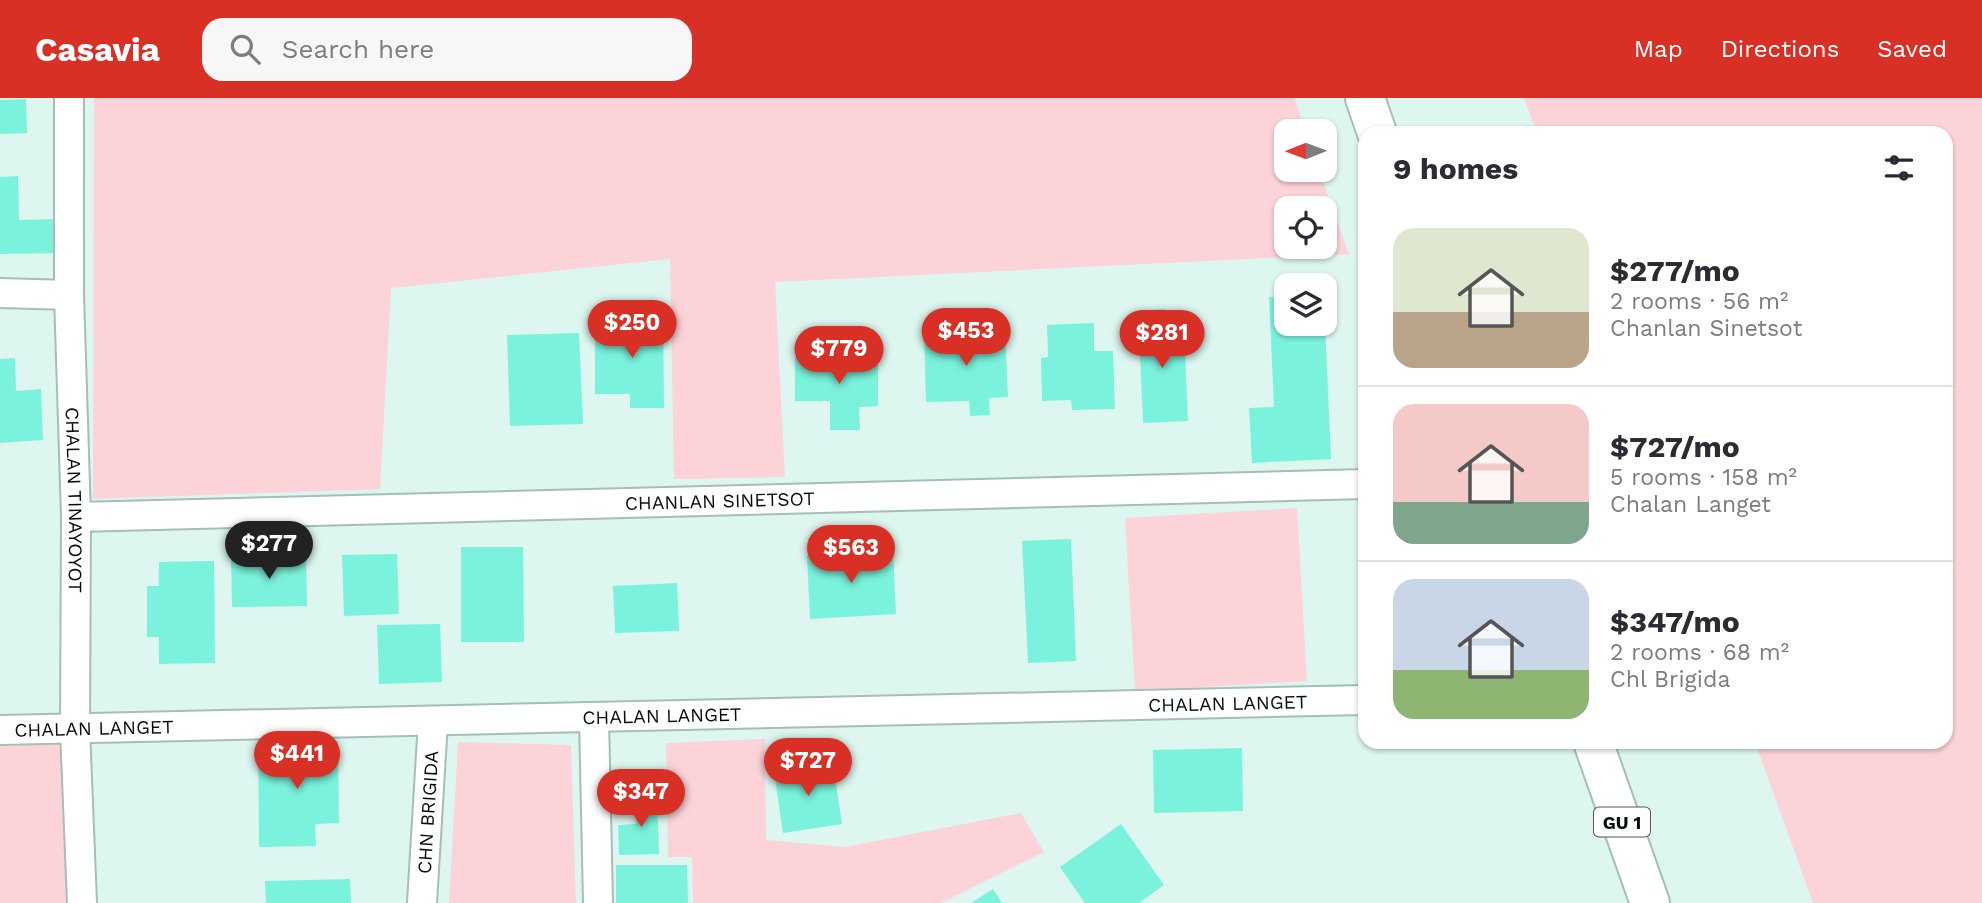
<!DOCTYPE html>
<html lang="en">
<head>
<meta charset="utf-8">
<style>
	body { margin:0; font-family:"Work Sans",sans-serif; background:#f7f7f7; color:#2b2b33; height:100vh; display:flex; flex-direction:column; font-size:26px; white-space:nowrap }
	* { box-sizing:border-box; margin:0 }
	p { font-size:23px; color:#7c7c81 }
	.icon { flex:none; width:38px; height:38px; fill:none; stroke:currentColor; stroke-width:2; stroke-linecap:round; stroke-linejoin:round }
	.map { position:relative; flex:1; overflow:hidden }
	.panel { position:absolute; left:1358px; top:28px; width:595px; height:623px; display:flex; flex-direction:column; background:#fff; border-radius:21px; box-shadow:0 2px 5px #0004 }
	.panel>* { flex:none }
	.needle { width:46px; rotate:269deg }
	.controls { position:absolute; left:1274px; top:21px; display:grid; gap:14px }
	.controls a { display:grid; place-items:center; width:63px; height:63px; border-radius:14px; background:#fff; box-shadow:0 2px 5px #0004; font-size:35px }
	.price { position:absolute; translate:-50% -60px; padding:0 16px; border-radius:24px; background:#d93025; color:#fff; font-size:23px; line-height:46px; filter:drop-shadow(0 2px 4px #0008) }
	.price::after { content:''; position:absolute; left:50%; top:42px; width:21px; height:16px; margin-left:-10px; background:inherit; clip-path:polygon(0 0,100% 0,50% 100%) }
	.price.on { background:#222; color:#fff }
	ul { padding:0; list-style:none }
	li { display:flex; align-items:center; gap:21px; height:175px; padding:0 35px }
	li+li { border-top:2px solid #e1e1e2 }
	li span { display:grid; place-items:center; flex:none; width:196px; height:140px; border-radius:21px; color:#555 }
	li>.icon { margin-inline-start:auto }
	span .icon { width:84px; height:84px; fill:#fffc; stroke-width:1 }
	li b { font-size:30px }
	h2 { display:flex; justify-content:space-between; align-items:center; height:84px; padding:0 35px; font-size:30px }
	header { display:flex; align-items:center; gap:42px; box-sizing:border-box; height:98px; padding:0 35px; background:#d93025; color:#fff }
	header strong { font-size:33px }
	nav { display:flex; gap:38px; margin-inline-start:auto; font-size:24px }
	.search { width:490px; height:63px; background:#f7f7f7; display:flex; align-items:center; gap:18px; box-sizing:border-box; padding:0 24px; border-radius:21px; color:#7c7c81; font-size:26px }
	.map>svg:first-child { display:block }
	.green { fill:#fcd3d9; fill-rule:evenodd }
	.building { fill:#7bf3dc }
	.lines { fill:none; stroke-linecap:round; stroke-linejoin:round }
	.street-casing { stroke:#a6beb8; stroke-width:32 }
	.primary-casing { stroke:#a6beb8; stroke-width:42 }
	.street { stroke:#fff; stroke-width:28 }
	.primary { stroke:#fff; stroke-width:38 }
	.labels { text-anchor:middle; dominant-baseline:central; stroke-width:5; stroke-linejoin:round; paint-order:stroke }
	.shield { fill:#fff; stroke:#515655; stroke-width:2 }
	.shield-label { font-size:18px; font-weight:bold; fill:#060e0c }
	.street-label { font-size:19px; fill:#060e0c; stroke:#fff }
</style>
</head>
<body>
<header>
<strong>Casavia</strong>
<div class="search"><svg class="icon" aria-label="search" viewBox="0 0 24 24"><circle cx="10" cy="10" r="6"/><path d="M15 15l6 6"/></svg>Search here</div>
<nav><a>Map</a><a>Directions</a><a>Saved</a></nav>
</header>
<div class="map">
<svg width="1982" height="805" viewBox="0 0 1982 805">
	<rect width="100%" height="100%" fill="#def6f0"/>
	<!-- green -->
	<path class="green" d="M94,0h1200l12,33h-20v39h33l30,84 -574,28 10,195 -111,2 -4,-220 -279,29 -11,201 -287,10zM1325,110v39h-39v-39z
		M1524,0h458v805h-169l-58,-161h191v-609h-409z
		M1297,410l10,173 -172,10 -10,-173z
		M765,641l1,101 79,7 176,-34 23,39 -103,51h-248l-1,-46h-24l-2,-114z
		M65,643l5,162h-70v-160z
		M458,644l113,3 5,158h-127z"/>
	<!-- building -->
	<path class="building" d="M26,1l1,34 -27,1v-34z
		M18,78l1,44 37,-1 1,34 -57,1v-77z
		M1286,198v28h39l6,135 -79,4 -3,-55 25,-1 -5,-110z
		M1165,211l1,22 18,-1 4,91 -45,2 -5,-112z
		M622,215h41l1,95h-34v-14h-35v-67h28z
		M1094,225v28h19l2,58 -43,1 -1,-10 -29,1 -1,-43 7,-1 -1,-32z
		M1005,232l3,67 -19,1 1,17 -20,1 -1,-15 -43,1 -2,-70z
		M579,235l4,91 -73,2 -3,-91z
		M878,258v50l-19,1 1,23h-30v-29h-35v-44z
		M15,260l1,33 25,-2 2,51 -43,3v-84z
		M1071,441l5,122 -48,2 -6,-122z
		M461,449h62l1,95h-63z
		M893,454l3,62 -86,5 -3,-63z
		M397,456l2,60 -55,2 -2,-61z
		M231,457h75l1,51 -75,1z
		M214,463l1,102 -56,1v-27h-12v-51h12v-24z
		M677,485l2,48 -64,2 -2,-47z
		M440,526l2,58 -63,2 -2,-59z
		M338,643l1,82 -24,1 1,22 -57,1 -1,-104z
		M1242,650l1,63 -89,2 -1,-63z
		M833,666l9,60 -59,9 -9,-61z
		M657,697l2,59 -40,1 -1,-30 18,-1 -1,-28z
		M1121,726l43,61 -25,18h-54l-25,-36z
		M616,767h71l1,38h-72z
		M350,781l1,24h-85l-1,-22z
		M993,791l9,14h-31z"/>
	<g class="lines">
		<defs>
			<g id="street">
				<path id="s1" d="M69,0v197l7,222 -1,212 7,174"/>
				<path d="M0,195l69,2"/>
				<path id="s2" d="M76,419l1289,-33"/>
				<path d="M594,620l4,185"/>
				<path id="s3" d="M0,632l1365,-30"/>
				<path id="s4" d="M422,805l11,-182"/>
			</g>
			<path id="primary" d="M1365,0l12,35
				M1593,644l57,161"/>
		</defs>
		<!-- street casing -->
		<use href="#street" class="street-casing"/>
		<!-- primary casing -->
		<use href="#primary" class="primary-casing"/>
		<!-- street -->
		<use href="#street" class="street"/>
		<!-- primary -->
		<use href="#primary" class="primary"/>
	</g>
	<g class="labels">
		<!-- shield labels -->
		<rect class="shield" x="1594" y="709.5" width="56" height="29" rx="5"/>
		<g class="shield-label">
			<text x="1622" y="724">GU 1</text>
		</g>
		<!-- street labels -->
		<g class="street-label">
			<text stroke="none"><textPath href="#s1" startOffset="402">CHALAN TINAYOYOT</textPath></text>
			<text stroke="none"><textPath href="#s2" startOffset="644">CHANLAN SINETSOT</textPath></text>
			<text stroke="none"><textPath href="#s3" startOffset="1228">CHALAN LANGET</textPath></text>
			<text stroke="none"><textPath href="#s3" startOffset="662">CHALAN LANGET</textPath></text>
			<text stroke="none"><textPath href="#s3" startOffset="94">CHALAN LANGET</textPath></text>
			<text stroke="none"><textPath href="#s4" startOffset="91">CHN BRIGIDA</textPath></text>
		</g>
	</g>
</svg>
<div class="controls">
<a><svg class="needle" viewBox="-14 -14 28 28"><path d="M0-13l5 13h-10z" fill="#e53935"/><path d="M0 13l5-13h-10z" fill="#7c7c81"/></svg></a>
<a><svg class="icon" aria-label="locate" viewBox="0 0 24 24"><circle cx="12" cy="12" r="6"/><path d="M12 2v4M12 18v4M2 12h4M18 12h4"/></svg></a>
<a><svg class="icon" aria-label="layers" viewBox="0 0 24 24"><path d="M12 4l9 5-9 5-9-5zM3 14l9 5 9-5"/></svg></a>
</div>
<b class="price" style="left:632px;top:262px">$250</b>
<b class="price" style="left:966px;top:270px">$453</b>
<b class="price" style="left:1162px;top:272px">$281</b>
<b class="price" style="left:839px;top:288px">$779</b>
<b class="price on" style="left:269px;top:483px">$277</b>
<b class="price" style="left:851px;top:487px">$563</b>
<b class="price" style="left:297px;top:693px">$441</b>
<b class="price" style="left:808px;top:700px">$727</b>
<b class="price" style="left:641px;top:731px">$347</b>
<section class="panel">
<h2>9 homes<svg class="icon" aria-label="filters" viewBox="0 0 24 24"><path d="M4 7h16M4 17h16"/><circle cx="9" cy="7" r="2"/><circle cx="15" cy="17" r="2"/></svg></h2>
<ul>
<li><span style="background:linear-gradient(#dfe7d0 60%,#b9a48a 0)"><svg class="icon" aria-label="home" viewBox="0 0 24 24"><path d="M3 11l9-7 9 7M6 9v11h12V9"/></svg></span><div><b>$277/mo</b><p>2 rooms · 56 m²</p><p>Chanlan Sinetsot</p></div></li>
<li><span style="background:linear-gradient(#f6c9c9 70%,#7fa58c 0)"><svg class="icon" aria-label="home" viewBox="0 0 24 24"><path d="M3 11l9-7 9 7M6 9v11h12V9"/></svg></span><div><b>$727/mo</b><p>5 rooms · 158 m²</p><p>Chalan Langet</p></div></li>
<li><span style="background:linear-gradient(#c9d6e8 65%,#8fb573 0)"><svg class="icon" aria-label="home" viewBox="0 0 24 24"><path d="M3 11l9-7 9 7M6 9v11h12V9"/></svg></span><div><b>$347/mo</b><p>2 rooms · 68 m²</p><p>Chl Brigida</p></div></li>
</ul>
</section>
</div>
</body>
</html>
